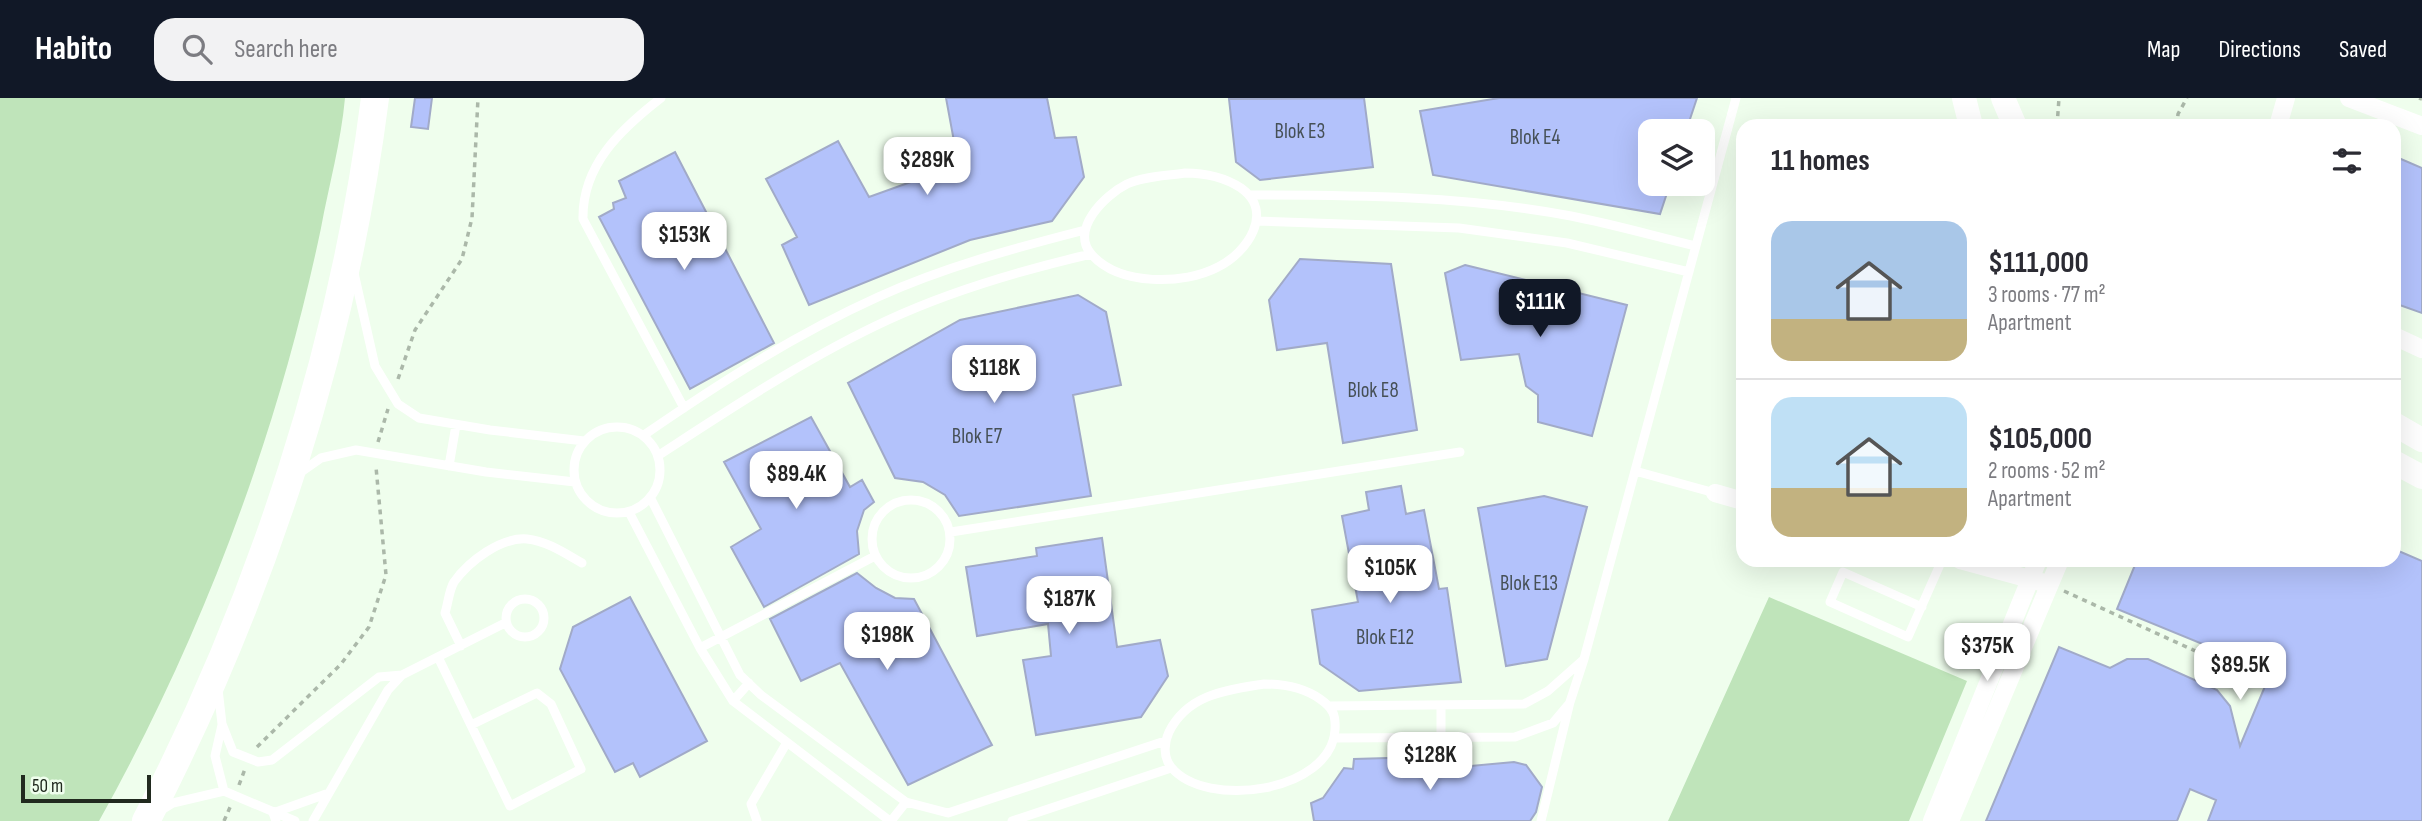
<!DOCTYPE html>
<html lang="en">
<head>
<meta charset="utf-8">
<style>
	body { margin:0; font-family:"Sofia Sans Condensed",sans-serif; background:#f2f2f3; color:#2b2b33; height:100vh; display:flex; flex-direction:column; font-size:26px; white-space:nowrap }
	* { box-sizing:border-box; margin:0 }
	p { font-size:23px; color:#7c7c81 }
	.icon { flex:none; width:38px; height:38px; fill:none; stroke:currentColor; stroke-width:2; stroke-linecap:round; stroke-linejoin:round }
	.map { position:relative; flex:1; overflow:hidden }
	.details { position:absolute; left:1736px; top:21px; width:665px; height:448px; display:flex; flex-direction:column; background:#fff; border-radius:21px; box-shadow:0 7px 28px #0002 }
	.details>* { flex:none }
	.buttons { position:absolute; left:1638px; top:21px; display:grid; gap:14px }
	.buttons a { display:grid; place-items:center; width:77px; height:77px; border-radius:14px; background:#fff; box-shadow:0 7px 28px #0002; font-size:35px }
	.scale { position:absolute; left:21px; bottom:18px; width:130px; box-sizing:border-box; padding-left:7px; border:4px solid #212a1f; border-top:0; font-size:19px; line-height:24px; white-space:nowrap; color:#212a1f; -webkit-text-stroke:5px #effeed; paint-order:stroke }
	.price { position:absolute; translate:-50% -60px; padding:0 16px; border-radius:14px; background:#fff; color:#222; font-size:23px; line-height:46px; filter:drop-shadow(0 2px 4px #0008) }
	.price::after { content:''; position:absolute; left:50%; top:42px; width:21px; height:16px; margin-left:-10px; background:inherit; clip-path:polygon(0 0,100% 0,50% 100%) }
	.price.on { background:#111827; color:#fff }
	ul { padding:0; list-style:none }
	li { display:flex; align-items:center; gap:21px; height:175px; padding:0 35px }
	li+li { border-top:2px solid #e1e1e2 }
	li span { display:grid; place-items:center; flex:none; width:196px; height:140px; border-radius:21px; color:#555 }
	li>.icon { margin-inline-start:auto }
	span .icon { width:84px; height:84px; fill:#fffc; stroke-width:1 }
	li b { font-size:30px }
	h2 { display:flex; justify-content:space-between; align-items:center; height:84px; padding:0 35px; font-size:30px }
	header { display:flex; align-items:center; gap:42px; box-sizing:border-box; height:98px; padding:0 35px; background:#111827; color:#fff }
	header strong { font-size:33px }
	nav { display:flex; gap:38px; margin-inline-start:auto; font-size:24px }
	.search { width:490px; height:63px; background:#f2f2f3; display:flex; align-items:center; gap:18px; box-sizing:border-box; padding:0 24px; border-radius:21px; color:#7c7c81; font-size:26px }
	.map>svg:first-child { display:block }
	.green { fill:#bfe4ba }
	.building { fill:#b3c2fb; stroke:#a1aac8; stroke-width:2 }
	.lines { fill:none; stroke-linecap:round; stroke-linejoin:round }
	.path { stroke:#abb8a9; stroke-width:3.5; stroke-dasharray:5 5; stroke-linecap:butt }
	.lane { stroke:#fff; stroke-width:9 }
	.street { stroke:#fff; stroke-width:18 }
	.secondary { stroke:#fff; stroke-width:24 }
	.primary { stroke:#fff; stroke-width:28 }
	.labels { text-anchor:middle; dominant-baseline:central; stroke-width:7; stroke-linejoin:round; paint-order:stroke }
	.number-label { font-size:21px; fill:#465056 }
</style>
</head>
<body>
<header>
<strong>Habito</strong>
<div class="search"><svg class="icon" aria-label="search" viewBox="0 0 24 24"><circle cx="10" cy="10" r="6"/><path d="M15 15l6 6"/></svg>Search here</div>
<nav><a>Map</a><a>Directions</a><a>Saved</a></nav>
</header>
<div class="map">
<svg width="2422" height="723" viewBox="0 0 2422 723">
	<rect width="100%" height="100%" fill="#effeed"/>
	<!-- green -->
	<path class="green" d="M0,0h345c-4,44 -16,87 -24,130 -43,206 -119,409 -222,593h-99z
		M1769,499l198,84 -58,140h-241z"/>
	<!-- building -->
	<path class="building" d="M415,0h17l-4,31 -17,-2z
		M946,0h101l8,40 21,-1 8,40 -32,44 -82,19 -161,65 -27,-60 15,-8 -31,-58 72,-38 31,56 78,-28 -2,-14 11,-3z
		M1364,0l9,69 -113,13 -24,-18 -7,-63z
		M1499,0h198l-11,33h-36v53h20l-10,30 -227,-39 -13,-64z
		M675,54l99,191 -84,46 -91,-172 15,-8 -1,-6 13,-5 -7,-17z
		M2394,58l28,12v145l-28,-10z
		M1300,161l91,5 26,166 -74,13 -16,-100 -50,7 -8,-50z
		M1465,167l162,40 -35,131 -54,-14v-27l-12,-9 -7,-32 -58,6 -16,-87z
		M1078,197l28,17 15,73 -48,10 18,101 -132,20 -14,-21 -22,-13 -28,-4 -47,-95 112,-63z
		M811,319l39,70 12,-7 12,22 -10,8 -7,21 2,23 -95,53 -33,-60 30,-18 -37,-67z
		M1401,388l5,28 18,-4 15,79 8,-1 14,94 -102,9 -39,-27 -8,-54 46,-8 -16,-86 27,-6 -3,-18z
		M1544,398l43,11 -40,152 -41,7 -28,-158z
		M1102,440l15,109 43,-7 8,36 -27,41 -105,18 -13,-75 28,-4 -3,-32 -71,12 -11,-69 71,-11 -1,-8z
		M2394,451l28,12v260h-214l8,-21 -26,-11 -13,32h-191l73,-174 51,21 17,-9h21l69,31 13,16 10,40 31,-74 -154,-63 20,-49h257z
		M857,475l19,15 19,10 19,1 78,146 -84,40 -68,-122 -39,18 -31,-62z
		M630,499l77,144 -67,36 -7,-14 -18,9 -55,-103 13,-42z
		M1458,658l2,11 54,-5 12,3 16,22 -6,25 -6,9h-216l-3,-18 12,-5 21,-30 9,1 1,-10z"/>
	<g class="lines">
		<!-- path -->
		<path class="path" d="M2419,0l3,1
			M2057,28l2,-28
			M2177,28l1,-12 9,-16
			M398,281l17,-49 47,-71 10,-41 6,-120
			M378,344l10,-33
			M2064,493l197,90
			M257,649l84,-83 28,-37 17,-52 -10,-108
			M239,687l6,-16
			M224,723l7,-16"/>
		<!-- lane -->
		<path class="lane" d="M661,0c-40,31 -79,67 -78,121l101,189
			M1185,75c20,0 39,4 56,15 34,24 6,65 -23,79 -34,18 -98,19 -126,-12 -23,-25 13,-60 35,-71 18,-8 39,-8 58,-11z
			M1250,97c107,0 215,1 321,21 41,8 83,20 125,30
			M1258,123l201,7 108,15 122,29
			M354,175l21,93 23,38 21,14 71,12 94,11
			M574 372a43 43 0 1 1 86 0a43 43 0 1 1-86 0Z
			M644,337c74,-51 152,-101 234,-138 66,-30 137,-49 207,-67
			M659,357c74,-48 149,-98 229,-135 65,-30 134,-50 203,-66
			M449,368l7,-41
			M1635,373l80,22
			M301,374l20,-14 35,-8 130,22 89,10
			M651,401l89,176 21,20 145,107 42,11 217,-72
			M872 441a39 39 0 1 1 78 0a39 39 0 1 1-78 0Z
			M629,414l71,136 33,53 157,120
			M951,434l509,-80
			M506 520a19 19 0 1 1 38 0a19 19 0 1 1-38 0Z
			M1922,509l-79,-35 -13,30 78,35 34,-77
			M461,548l-16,-33c3,-9 4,-23 9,-31 15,-21 47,-45 73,-43 20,2 39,15 55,24
			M700,550l175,-92
			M438,559l72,149 71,-37 -30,-65 -14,-11 -66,32
			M1264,586c20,0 40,4 56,15 13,9 16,16 15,31 -4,62 -129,80 -164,37 -8,-10 -7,-24 -2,-35 19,-38 58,-42 95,-48z
			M218,591l4,35 11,28 25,10 14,-2 107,-83 23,-2 103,-52
			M733,603l16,-18
			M1330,608l194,-2 24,-13 35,-31
			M222,627l-7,31 9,35
			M1441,639v-31
			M1335,640l180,-1 38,-14 16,-19
			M160,713l13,-8 51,-12 71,30
			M276,723l-3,-8 53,-19
			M313,723l75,-131 14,-15
			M757,723l-6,-17 35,-60
			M891,723l15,-19
			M1012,723l159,-53
			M1541,723l29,-119 14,-43 152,-561"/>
		<!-- street -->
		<path class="street" d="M2349,0l73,28
			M2278,28l8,-28
			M2394,238l28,13
			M1715,395l28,8
			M1960,462l81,22
			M1932,723l106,-261
			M1950,723l110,-261"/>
		<!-- secondary -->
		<path class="secondary" d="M1964,0l7,28
			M2003,0l12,28
			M2394,326l28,16
			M2394,364l28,15"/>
		<!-- primary -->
		<path class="primary" d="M146,723c116,-224 197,-472 229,-723"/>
	</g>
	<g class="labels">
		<!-- number labels -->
		<g class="number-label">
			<text x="1300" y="33">Blok E3</text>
			<text x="1535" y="39">Blok E4</text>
			<text x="1373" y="292">Blok E8</text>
			<text x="977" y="338">Blok E7</text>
			<text x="1529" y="485">Blok E13</text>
			<text x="1385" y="539">Blok E12</text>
		</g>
	</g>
</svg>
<div class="buttons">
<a><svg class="icon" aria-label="layers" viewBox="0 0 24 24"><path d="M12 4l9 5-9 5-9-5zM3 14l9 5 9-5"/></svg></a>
</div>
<div class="scale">50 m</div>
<b class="price" style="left:927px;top:99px">$289K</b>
<b class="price" style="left:684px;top:174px">$153K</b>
<b class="price on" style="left:1540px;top:241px">$111K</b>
<b class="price" style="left:994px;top:307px">$118K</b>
<b class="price" style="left:796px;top:413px">$89.4K</b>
<b class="price" style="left:1390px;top:507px">$105K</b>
<b class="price" style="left:1069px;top:538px">$187K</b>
<b class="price" style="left:887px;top:574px">$198K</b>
<b class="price" style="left:1987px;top:585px">$375K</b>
<b class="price" style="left:2240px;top:604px">$89.5K</b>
<b class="price" style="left:1430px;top:694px">$128K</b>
<section class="details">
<h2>11 homes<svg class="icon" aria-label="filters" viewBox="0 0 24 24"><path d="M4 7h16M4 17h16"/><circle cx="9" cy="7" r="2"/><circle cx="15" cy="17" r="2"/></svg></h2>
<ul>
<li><span style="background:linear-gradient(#a9c7e8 70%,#c2b280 0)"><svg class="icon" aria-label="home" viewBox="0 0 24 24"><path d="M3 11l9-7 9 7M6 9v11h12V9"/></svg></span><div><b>$111,000</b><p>3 rooms · 77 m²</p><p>Apartment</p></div></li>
<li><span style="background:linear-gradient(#bfe0f5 65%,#c2b280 0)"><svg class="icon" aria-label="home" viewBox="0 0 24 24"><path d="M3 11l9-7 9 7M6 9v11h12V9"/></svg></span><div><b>$105,000</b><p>2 rooms · 52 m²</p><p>Apartment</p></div></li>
</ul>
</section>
</div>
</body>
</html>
